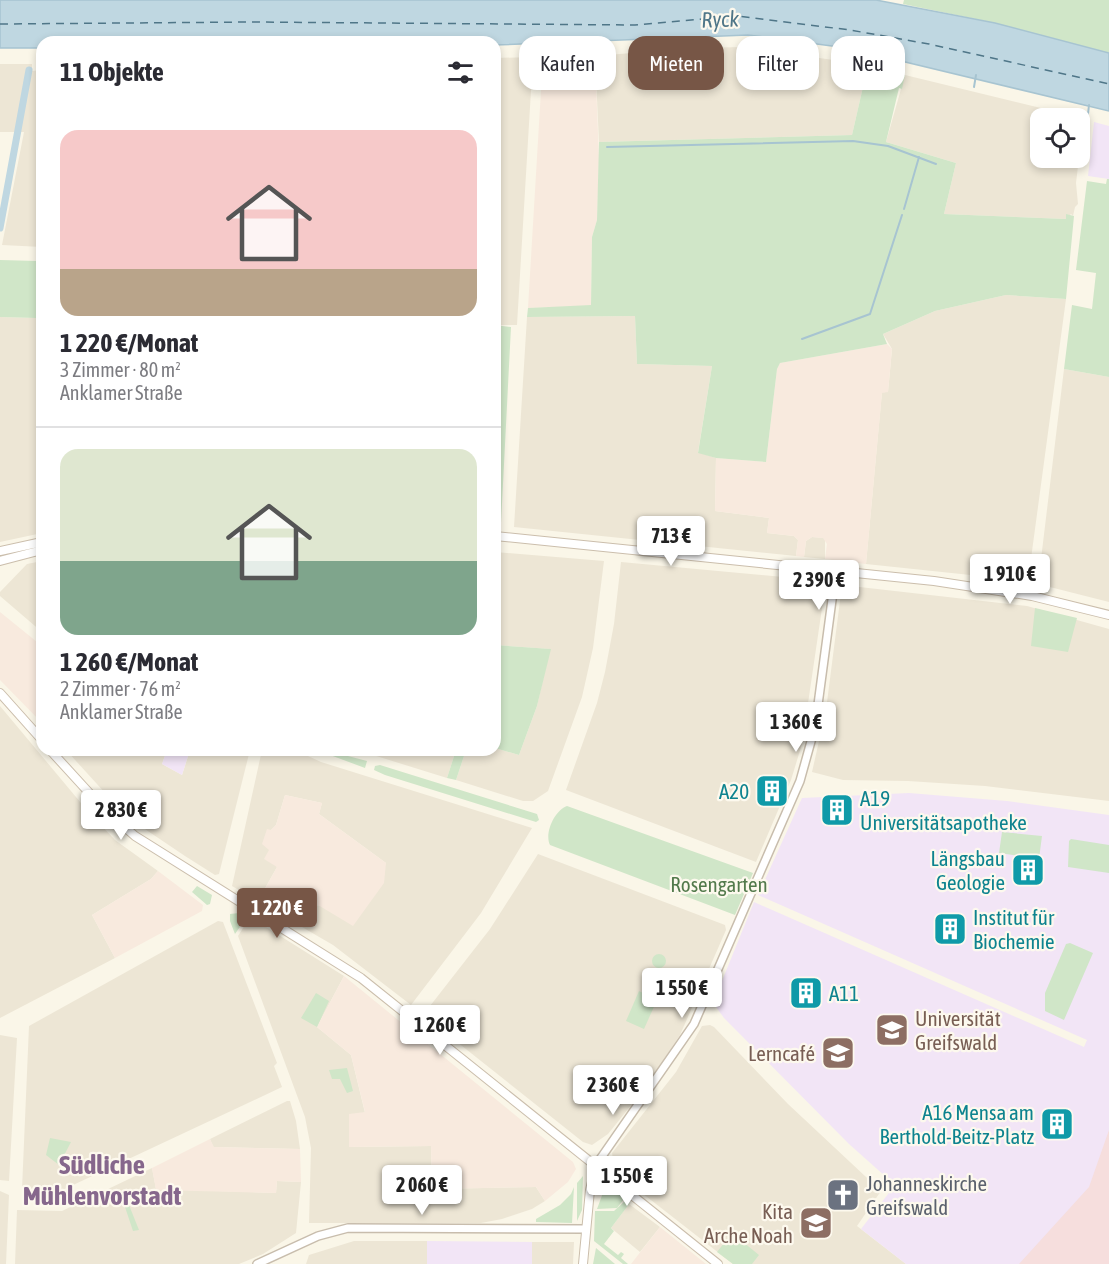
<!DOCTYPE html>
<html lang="de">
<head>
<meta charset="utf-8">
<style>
	body { margin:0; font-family:"Asap Condensed",sans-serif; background:#f7f7f7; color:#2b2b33; height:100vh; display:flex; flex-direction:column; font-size:22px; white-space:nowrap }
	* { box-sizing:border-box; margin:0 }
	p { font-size:20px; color:#7c7c81 }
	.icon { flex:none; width:33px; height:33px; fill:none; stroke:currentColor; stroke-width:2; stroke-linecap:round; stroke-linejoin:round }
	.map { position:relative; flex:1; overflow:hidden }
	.panel { position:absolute; left:36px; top:36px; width:465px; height:720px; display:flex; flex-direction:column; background:#fff; border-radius:18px; box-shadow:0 3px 9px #0003 }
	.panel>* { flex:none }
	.guide { position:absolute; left:519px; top:36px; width:500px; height:54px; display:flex; gap:12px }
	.buttons { position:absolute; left:1030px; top:108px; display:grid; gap:12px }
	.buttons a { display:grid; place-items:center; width:60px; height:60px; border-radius:12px; background:#fff; box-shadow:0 3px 9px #0003; font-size:30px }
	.price { position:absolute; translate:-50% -51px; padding:0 14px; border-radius:6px; background:#fff; color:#222; font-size:20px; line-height:39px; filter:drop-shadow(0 2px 3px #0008) }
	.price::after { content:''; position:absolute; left:50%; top:36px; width:18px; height:14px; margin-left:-9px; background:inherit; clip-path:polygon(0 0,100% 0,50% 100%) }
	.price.active { background:#775646; color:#fff }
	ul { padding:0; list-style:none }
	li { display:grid; align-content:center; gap:12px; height:318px; padding:0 24px }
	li+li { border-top:2px solid #e1e1e2 }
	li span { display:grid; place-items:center; height:186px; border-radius:18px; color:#555 }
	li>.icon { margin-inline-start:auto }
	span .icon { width:108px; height:108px; fill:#fffc; stroke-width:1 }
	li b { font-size:26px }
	h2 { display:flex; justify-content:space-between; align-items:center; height:72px; padding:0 24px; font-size:26px }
	.tag { padding:0 21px; border-radius:18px; background:#fff; box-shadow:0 3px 9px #0003; font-size:21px; line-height:54px }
	.tag.active { background:#775646; color:#fff }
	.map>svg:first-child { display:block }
	.residential { fill:#ede6d5 }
	.commercial { fill:#f8eade }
	.education { fill:#f2e5f6 }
	.medical { fill:#f6dedd }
	.green { fill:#d0e6c8 }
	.water { fill:#bfd7e1; stroke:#a7c4d1; stroke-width:1.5 }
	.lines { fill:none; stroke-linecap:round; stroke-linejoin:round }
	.stream { stroke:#a7c4d1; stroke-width:2 }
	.canal { stroke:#bfd7e1; stroke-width:7 }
	.ferry { stroke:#4f7688; stroke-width:1.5; stroke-dasharray:8 6; stroke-linecap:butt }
	.tertiary-casing { stroke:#c8bdad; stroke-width:10 }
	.secondary-casing { stroke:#cbbeac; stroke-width:10 }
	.tertiary { stroke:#fff; stroke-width:7 }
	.secondary { stroke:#fff; stroke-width:8 }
	.labels { text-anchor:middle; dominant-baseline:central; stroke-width:4.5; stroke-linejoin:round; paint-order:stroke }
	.culture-label { font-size:21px; fill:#0d838f; stroke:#fdf9ee; text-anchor:end }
	.park-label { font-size:21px; fill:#537a4c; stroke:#fdf9ee }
	.education-label { font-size:21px; fill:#785e54; stroke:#fdf9ee; text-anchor:end }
	.worship-label { font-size:21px; fill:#5b616d; stroke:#fdf9ee; text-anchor:start }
	.water-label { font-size:22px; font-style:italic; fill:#4f7688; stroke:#fdf9ee }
	.district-label { font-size:27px; font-weight:bold; fill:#86678c; stroke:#fdf9ee }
</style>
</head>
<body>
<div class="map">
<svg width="1109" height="1264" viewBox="0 0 1109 1264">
	<rect width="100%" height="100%" fill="#faf6e8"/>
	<!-- residential -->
	<path class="residential" d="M743,47l125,18 -16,70 -253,7 -4,-86 98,-8z
		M533,57l-16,268h-22v-267z
		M0,64h32v7l10,-1v177l-40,-2 22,-113h-24z
		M905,75l173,42 4,2 -2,31v-32h-39v40h38l-3,25 2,21 -3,3 -2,9 -2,-2 -5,5 -122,-5 12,-51 -70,-21z
		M37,259h5v274l-42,9v-225l36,1z
		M1006,295l60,4 -38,282 -162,-17 16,-172h6l4,-43 -9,-15 52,-23z
		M635,316l2,48 75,2 -14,86 18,6 -1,53 54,7 -2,15 27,3 4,4 -2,16 -282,-29 13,-210z
		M1064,369l45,8v225l-71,-18z
		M812,537l13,1v21l-21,-2 2,-16z
		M495,552l109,9 -11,87 -11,49 -34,94 -15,10h-10l-67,-21 10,-30h29v-2l24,7 18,-49 13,-57 -55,-4z
		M42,561v71l-42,-36v-4l27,-28z
		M621,562l205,19 -24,163 -11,36 -35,82 -190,-72 31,-87 8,-31 9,-48z
		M842,585l185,21 82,23v172l-124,-15 -77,-5 -65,-1 -31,-8 14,-62z
		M0,706l86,103 29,31 43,31 -7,8 -59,36 23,43 -115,60z
		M66,750h101l-5,14 20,11 8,-25h60l-31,124 -4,1 -30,-19 -58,-39z
		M262,750h33l26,12 211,66 -51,85 -70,92 -78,-60 -31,-18 15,-22 4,1 65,-43 -67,-49 3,-11 -37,-8 -9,30 -5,5 -2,20 8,17 -19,34 -26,-15z
		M357,750h99l-9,28z
		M538,854l187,71 1,5 -46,105 -35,53 -37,46 -16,11 -9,-3 -160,-127 67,-86z
		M250,917l94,59 -27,51 34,28 14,58 -16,34 82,-1 1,43 104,-2 9,14 -13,8 -30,10 -21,4h-172l2,-75 -6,-31 -67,-181z
		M218,921l5,1 54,141 -3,3 8,21 -226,106 -31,-2 -3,-2 7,-163z
		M710,1025l4,2 74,77 93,87 -24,35 49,38h-173l-118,-92 -3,-19 64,-81 26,-46z
		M0,1035l17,3 -8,143 -9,-1z
		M287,1101h3l6,20 4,28 -87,-2 -3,-8z
		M152,1168l4,21 120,4 1,-12 24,1 -5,51 -33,21 -24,10h-224l2,-54 45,1z
		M0,1191l9,4 -3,69h-6z
		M629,1204l31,23 -20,25 -29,-24z
		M354,1241h73v23h-121l3,-9z
		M532,1242h42l-1,22h-41z"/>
	<!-- commercial -->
	<path class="commercial" d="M595,56l4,104 -2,60 -5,17 -1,69 -63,2 15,-251z
		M887,344l5,5 -4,43 -6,1 -16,171 -41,-5 2,-15 -4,-6 -11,-1 -6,4 -2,16 -8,-1 2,-16 -4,-4 -27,-3 2,-15 -54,-7 1,-53 50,4 11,-93 3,-6z
		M0,612l42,34v77l-42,-43z
		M285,795l37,8 -3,11 67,49 -2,20 -31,43 -35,-21 -16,22 -44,-26 19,-34 -13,-8 5,-9 -7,-6 5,-15 4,1 5,-5z
		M158,871l45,34 -1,6 -87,47 -23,-43 59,-36z
		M344,976l229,186 3,7 -8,13 -23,19 -9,-14 -104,2 -1,-43 -82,1v-33l16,-2 -14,-57 -34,-28z
		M210,1139l4,8 86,2 1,33 -24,-1 -1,12 -120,-3 -4,-22z
		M660,1227l46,37h-75z"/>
	<!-- education -->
	<path class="education" d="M1094,122l15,4v53l-21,-3z
		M167,750h23l-8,25 -20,-11z
		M909,793l98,8 102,14v449h-203l-45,-35 34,-44 -46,-41 -125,-126 -11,-15 41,-101 330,145 3,-7 -329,-145 44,-97z
		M427,1241l105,1v22h-105z"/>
	<!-- medical -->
	<path class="medical" d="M1109,1130v134h-90l70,-77z"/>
	<!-- green -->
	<path class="green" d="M904,0h205v53l-114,-30 -92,-19z
		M868,65l37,10 -3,14 -3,-1 -13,54 70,21 -12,51 122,5v-5l8,2 -8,83 -60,-4 -71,16 -52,23 4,10 -107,19 -3,6 -11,93 -50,-4 -18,-5 14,-87 -75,-2 -2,-48 -108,1 1,-9 63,-3 1,-68 5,-17 2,-78 253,-7z
		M1107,179h2v198l-45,-8 8,-64 20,4 4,-36 -20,-3 11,-89 19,3z
		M0,260l37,1 -1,57 -36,-1z
		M495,325l16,2 -10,196h-6z
		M1035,608l42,10 -9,34 -37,-6z
		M495,645l56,4 -14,57 -18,49 -24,-7z
		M456,750h10l-10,30 -9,-2z
		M329,751l38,10 -2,7 -43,-16z
		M380,765l157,49 2,6 -3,2 -151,-47 -11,-5 1,-4z
		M567,806l186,67 -18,42 -185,-70c-6,-12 5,-35 17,-39z
		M1002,832l40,4 -3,23 -40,-6z
		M1071,839l38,6v28l-41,-6 1,-26z
		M197,886l15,9 -2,9 -3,1 -15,-13z
		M239,913l7,5 -11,16 -5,-13v-7z
		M1070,943l23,10 -29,67 -19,-9v-18l21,-49z
		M652 961a7 7 0 1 1 14 0a7 7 0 1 1-14 0Z
		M639,991l18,9 -13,29 -18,-8z
		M316,993l13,8 -12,26 -16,-9z
		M347,1068l6,23 -6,2 -7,-14h-8l-3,-9z
		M50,1138l21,4 -12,23 -13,-10z
		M583,1176l-1,34 -5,11v-38z
		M574,1187l-2,36 -36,-1v-3l24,-14 11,-11z
		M604,1190l15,4 5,5 -7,9 -20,1z
		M127,1191l2,14 10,25 -6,1 -13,-39z
		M626,1200l4,3 -19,25 3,3 -10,13 14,11 3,-3 3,2 -3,4 7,6h-5l-29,-23 1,-30h19z
		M732,1233l27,22 -7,9h-19l-16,-12z
		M596,1248l19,16h-22z"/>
	<!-- water -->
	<path class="water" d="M0,0h876l119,23 114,30v58l-262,-63 -99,-13 -253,10v-3h-453v6h-42z"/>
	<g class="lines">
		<!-- stream -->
		<path class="stream" d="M974,87l2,-12
			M1088,114l1,-9
			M607,147l246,-6 35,5 48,18
			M904,209l15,-52
			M802,339l68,-25 32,-99"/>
		<!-- canal -->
		<path class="canal" d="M0,228l29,-158"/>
		<!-- ferry -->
		<path class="ferry" d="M0,24l253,-2 382,3 102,-9 113,14 79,14 180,40"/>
		<defs>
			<path id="tertiary" d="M596,1165l98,-141 106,-243 15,-54 21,-157
				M257,1264l61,-28 30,-8 238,1"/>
			<path id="secondary" d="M495,536l439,45 98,15 77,19
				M0,551l42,-9
				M0,561l42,-11
				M0,693l42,47
				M50,750l53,58 32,28 226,142 357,286
				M583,1264l7,-74 6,-25"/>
		</defs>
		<!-- tertiary casing -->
		<use href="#tertiary" class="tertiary-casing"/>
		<!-- secondary casing -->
		<use href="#secondary" class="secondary-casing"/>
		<!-- tertiary -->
		<use href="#tertiary" class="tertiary"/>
		<!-- secondary -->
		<use href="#secondary" class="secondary"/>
	</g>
	<!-- icons -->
	<defs>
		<symbol id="building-square" viewBox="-11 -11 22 22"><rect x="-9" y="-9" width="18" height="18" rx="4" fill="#0f9aa8" stroke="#fdf9ee"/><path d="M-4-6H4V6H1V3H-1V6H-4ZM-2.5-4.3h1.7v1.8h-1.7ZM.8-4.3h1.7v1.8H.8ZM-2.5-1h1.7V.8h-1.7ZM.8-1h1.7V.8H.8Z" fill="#fff"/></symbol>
		<symbol id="university-square" viewBox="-11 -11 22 22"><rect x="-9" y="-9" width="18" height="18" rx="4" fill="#8d6e63" stroke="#fdf9ee"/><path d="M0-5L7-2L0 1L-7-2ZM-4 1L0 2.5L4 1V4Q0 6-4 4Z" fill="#fff"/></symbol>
		<symbol id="church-square" viewBox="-11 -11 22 22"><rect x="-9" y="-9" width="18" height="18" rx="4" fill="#6b7280" stroke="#fdf9ee"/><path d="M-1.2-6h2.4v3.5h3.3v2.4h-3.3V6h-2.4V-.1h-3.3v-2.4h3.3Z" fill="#fff"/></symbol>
		<symbol id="school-square" viewBox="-11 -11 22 22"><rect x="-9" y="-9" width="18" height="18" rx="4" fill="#8d6e63" stroke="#fdf9ee"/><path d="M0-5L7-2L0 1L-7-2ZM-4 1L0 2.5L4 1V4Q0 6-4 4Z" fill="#fff"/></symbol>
	</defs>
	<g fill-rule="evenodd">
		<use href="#building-square" x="753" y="772" width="38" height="38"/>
		<use href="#building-square" x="818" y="791" width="38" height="38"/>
		<use href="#building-square" x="1009" y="851" width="38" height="38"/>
		<use href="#building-square" x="931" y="910" width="38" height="38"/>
		<use href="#building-square" x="787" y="974" width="38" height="38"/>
		<use href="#university-square" x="873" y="1011" width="38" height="38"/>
		<use href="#university-square" x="819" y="1034" width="38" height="38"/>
		<use href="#building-square" x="1038" y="1105" width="38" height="38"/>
		<use href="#church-square" x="824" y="1176" width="38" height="38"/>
		<use href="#school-square" x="797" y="1204" width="38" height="38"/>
	</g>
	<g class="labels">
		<!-- culture labels -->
		<g class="culture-label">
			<text x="749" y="791">A20</text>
			<text x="860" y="798" text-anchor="start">A19<tspan x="860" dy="24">Universitätsapotheke</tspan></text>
			<text x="1005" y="858">Längsbau<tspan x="1005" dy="24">Geologie</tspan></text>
			<text x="973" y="917" text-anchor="start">Institut für<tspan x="973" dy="24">Biochemie</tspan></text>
			<text x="829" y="993" text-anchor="start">A11</text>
			<text x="1034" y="1112">A16 Mensa am<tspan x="1034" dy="24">Berthold-Beitz-Platz</tspan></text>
		</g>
		<!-- park labels -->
		<g class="park-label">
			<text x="719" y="884">Rosengarten</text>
		</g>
		<!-- education labels -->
		<g class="education-label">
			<text x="915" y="1018" text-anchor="start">Universität<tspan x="915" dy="24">Greifswald</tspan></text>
			<text x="815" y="1053">Lerncafé</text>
			<text x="793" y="1211">Kita<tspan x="793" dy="24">Arche Noah</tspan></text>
		</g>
		<!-- worship labels -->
		<g class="worship-label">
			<text x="866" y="1183">Johanneskirche<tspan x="866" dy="24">Greifswald</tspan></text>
		</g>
		<!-- water labels -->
		<g class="water-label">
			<text transform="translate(720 19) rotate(-2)">Ryck</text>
		</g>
		<!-- district labels -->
		<g class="district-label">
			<text x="102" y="1164">Südliche<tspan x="102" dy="31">Mühlenvorstadt</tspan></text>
		</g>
	</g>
</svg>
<div class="buttons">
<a><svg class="icon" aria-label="locate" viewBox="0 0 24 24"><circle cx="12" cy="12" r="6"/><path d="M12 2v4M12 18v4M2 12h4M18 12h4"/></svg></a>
</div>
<b class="price" style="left:671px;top:567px">713 €</b>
<b class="price" style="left:1010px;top:605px">1 910 €</b>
<b class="price" style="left:819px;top:611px">2 390 €</b>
<b class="price" style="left:796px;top:753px">1 360 €</b>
<b class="price" style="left:121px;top:841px">2 830 €</b>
<b class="price active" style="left:277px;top:939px">1 220 €</b>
<b class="price" style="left:682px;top:1019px">1 550 €</b>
<b class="price" style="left:440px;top:1056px">1 260 €</b>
<b class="price" style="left:613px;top:1116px">2 360 €</b>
<b class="price" style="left:627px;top:1207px">1 550 €</b>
<b class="price" style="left:422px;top:1216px">2 060 €</b>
<div class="guide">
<a class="tag">Kaufen</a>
<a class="tag active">Mieten</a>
<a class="tag">Filter</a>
<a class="tag">Neu</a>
</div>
<section class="panel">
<h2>11 Objekte<svg class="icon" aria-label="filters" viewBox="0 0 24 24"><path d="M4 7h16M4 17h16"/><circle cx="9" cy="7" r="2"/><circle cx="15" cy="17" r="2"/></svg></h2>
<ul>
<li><span style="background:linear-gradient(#f6c9c9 75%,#b9a48a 0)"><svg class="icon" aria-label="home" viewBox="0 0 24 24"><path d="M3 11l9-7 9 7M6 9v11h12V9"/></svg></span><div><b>1 220 €/Monat</b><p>3 Zimmer · 80 m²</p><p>Anklamer Straße</p></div></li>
<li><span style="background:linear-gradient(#dfe7d0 60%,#7fa58c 0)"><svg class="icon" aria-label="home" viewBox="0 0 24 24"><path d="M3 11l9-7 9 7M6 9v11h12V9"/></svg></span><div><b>1 260 €/Monat</b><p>2 Zimmer · 76 m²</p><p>Anklamer Straße</p></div></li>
</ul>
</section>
</div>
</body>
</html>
